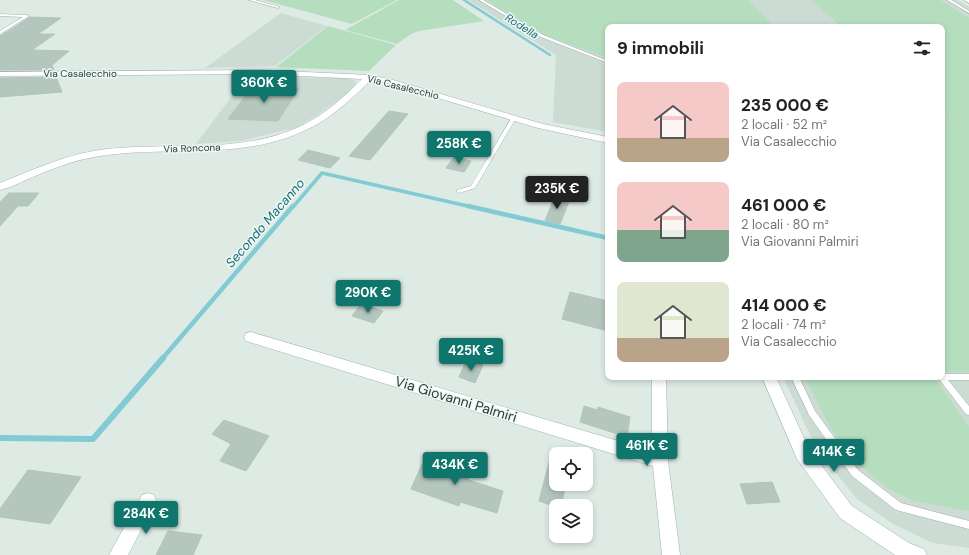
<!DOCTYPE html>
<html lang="it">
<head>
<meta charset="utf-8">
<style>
	body { margin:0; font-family:"DM Sans",sans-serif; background:#f2f2f2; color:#222; height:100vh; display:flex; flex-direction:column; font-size:15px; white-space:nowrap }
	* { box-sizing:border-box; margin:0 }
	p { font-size:13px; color:#767676 }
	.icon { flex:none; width:22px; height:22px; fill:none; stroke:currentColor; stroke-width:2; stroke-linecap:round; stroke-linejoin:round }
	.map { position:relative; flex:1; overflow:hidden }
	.sheet { position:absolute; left:605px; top:24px; width:340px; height:356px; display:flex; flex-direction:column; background:#fff; border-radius:8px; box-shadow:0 2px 6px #0003 }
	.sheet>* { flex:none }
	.buttons { position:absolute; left:549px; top:447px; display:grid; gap:8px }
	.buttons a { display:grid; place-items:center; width:44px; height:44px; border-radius:8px; background:#fff; box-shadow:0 2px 6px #0003; font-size:20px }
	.price { position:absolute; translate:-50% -34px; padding:0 9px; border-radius:4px; background:#0f766e; color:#fff; font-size:13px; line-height:26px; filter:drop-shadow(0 1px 2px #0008) }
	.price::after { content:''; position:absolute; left:50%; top:24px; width:12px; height:9px; margin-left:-6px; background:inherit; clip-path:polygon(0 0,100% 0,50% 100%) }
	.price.on { background:#222; color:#fff }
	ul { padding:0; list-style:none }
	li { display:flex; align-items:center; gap:12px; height:100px; padding:0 12px }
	li span { display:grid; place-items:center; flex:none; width:112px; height:80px; border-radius:8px; color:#555 }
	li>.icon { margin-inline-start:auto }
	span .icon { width:48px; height:48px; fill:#fffc; stroke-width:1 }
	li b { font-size:17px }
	h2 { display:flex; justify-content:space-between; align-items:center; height:48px; padding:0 12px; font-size:17px }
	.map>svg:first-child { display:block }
	.built { fill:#ccdbd4 }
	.green { fill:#b5debf }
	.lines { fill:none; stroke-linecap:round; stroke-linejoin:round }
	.stream-far3 { stroke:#82cbd4; stroke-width:2.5 }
	.stream-far2 { stroke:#82cbd4; stroke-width:3.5 }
	.stream-far1 { stroke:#82cbd4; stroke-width:4.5 }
	.stream { stroke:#82cbd4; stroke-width:6 }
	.building { fill:#b4c6be; stroke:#b0c5bc }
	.lane-casing { stroke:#a1b3ac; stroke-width:1 }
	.street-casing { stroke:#a1b3ac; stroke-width:1 }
	.lane { fill:#fff; fill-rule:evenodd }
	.street { fill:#fff; fill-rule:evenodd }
	.labels { text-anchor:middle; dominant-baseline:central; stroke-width:3; stroke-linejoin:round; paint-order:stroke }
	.far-street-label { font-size:10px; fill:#1f3c33; stroke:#eff7f3 }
	.far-water-label { font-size:11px; font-style:italic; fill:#156e7b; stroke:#eff7f3 }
	.water-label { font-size:13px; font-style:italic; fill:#156e7b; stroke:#eff7f3 }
	.near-street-label { font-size:14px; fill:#1f3c33; stroke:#eff7f3 }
</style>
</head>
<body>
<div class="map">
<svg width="969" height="555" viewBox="0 0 969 555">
	<rect width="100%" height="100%" fill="#deebe5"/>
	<!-- built -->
	<path class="built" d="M468,0h489l12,7v541l-36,-5 -40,-19 -36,-25 -26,-32 -19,-28 -29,-62h159v-350h-334v105l-55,-10 3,-67z
		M281,13l46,13 -52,40 -70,2z
		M246,77l102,1 8,3v4l-9,9 -32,23 -20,11 -54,13 -45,3z"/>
	<!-- green -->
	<path class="green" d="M263,0h134l-45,24z
		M399,0h54l31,21 -65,10 -8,3 -14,10 -52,-14z
		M486,0h262l26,27h-166v31l-63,-23z
		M811,0h129l29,18v354h-27v-253h5l-5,-4v-88h-100z
		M328,26l68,19 -27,26 -93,-4z
		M805,377h129l35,50v84l-55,-10 -27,-13 -30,-26 -26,-33z"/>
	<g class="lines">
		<!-- stream-far3 -->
		<path class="stream-far3" d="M464,0l86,55"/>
		<!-- stream-far2 -->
		<path class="stream-far2" d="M293,207l29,-34 150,34"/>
		<!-- stream-far1 -->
		<path class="stream-far1" d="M468,206l140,32
			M162,359l131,-153"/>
		<!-- stream -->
		<path class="stream" d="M0,438l93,1 70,-81"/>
	</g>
	<!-- building -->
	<path class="building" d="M30,17l31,1 -23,16h17l-23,16 37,1 -17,14 2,5h-54v-34z
		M56,77l6,15 -62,5v-19z
		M253,86l46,2 -21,33 -50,-2z
		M389,111l19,3 -38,46 -21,-4z
		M308,150l32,8 -10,10 -32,-8z
		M454,157l17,4 -7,11 -18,-4z
		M9,193h30l-11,13h-10l-18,20v-24z
		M555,195l15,4 -10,25 -15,-3z
		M570,292l38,9v30l-46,-12z
		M361,304l22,7 -9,12 -22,-7z
		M471,361l12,4 -8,18 -16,-6 6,-14 4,1z
		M584,406l13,4 1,-3 32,10 -3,20 -47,-15z
		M224,420l45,16 -23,35 -26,-10 11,-17 -19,-10z
		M552,451l4,1v32h10l-5,22h-8l-14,-5z
		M427,456l26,8 -1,3 19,5 -3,8 35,11 -6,22 -37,-11 -1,4 -48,-17 11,-25h2z
		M28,470l53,7 -31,47 -50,-7v-8z
		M772,482l8,20 -33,2 -7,-20z
		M168,531l34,4 -9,20h-37z"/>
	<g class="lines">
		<defs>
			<path id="lane" d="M249,0h6l25,7 -2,1z
				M479,0h4l60,35 65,26v2l-67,-26z
				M947,0h4l18,11v2z
				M0,14l27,1 2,1 -29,18v-3l23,-14 -23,-1z
				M512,117l4,1 -41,70 -16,5 -2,-1v-2l14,-4z
				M942,374h27v6h-21l21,26v9l-3,-1 -27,-35 -2,-2h5z
				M791,377h8l16,34 43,59 43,33 68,18v8l-73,-19 -44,-34 -43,-61z"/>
			<path id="street" d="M964,0h5v3z
				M262,70l107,5 24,5 150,44 65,13v6l-70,-15 -147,-44 -20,-4c-18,17 -37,36 -59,47 -68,36 -146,17 -218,30 -23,4 -45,13 -66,22 -9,4 -18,9 -28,11v-7c35,-14 69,-30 107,-34 66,-7 137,6 198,-25 22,-11 40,-28 57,-45l-100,-5 -262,2v-4z
				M251,332l401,119v-74h14l2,84 12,94h-18l-9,-89 -407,-125 -2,-4 2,-4z
				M762,377h14l33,72 43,57 57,37 15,6 3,6h-32l-55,-37 -43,-59z
				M148,493l6,2 2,6 -28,54h-19l33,-60z"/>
		</defs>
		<!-- lane casing -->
		<use href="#lane" class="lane-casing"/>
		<!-- street casing -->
		<use href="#street" class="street-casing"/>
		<!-- lane -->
		<use href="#lane" class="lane"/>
		<!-- street -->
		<use href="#street" class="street"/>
	</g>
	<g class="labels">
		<!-- far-street labels -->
		<g class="far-street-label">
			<text x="80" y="73">Via Casalecchio</text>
			<text transform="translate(403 87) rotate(14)">Via Casalecchio</text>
			<text transform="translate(192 148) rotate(-2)">Via Roncona</text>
		</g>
		<!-- far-water labels -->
		<g class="far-water-label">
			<text transform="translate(522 26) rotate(32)">Rodella</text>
		</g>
		<!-- water labels -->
		<g class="water-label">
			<text transform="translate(265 223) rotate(-49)">Secondo Macanno</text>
		</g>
		<!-- near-street labels -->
		<g class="near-street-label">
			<text transform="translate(456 399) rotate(17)">Via Giovanni Palmiri</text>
		</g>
	</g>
</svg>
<div class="buttons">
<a><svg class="icon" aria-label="locate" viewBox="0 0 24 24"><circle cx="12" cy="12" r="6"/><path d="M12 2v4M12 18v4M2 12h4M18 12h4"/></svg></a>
<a><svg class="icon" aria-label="layers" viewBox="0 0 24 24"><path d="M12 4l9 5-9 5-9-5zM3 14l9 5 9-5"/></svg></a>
</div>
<b class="price" style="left:264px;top:104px">360K €</b>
<b class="price" style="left:459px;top:165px">258K €</b>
<b class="price on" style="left:557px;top:210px">235K €</b>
<b class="price" style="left:368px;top:314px">290K €</b>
<b class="price" style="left:471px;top:372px">425K €</b>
<b class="price" style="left:647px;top:467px">461K €</b>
<b class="price" style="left:834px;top:473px">414K €</b>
<b class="price" style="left:455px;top:486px">434K €</b>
<b class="price" style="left:146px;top:535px">284K €</b>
<section class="sheet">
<h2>9 immobili<svg class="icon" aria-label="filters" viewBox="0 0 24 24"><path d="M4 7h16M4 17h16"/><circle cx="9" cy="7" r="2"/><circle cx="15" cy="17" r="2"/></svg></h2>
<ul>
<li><span style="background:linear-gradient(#f6c9c9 70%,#b9a48a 0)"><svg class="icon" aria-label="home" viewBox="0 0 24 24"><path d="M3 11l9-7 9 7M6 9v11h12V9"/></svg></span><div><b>235 000 €</b><p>2 locali · 52 m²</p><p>Via Casalecchio</p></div></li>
<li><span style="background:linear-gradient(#f6c9c9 60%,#7fa58c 0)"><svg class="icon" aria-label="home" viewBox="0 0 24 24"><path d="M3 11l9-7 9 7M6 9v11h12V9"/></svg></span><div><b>461 000 €</b><p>2 locali · 80 m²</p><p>Via Giovanni Palmiri</p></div></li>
<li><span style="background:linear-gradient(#dfe7d0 70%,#b9a48a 0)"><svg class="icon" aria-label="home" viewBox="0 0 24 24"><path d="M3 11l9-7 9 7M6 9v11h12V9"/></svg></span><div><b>414 000 €</b><p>2 locali · 74 m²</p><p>Via Casalecchio</p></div></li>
</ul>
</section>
</div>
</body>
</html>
